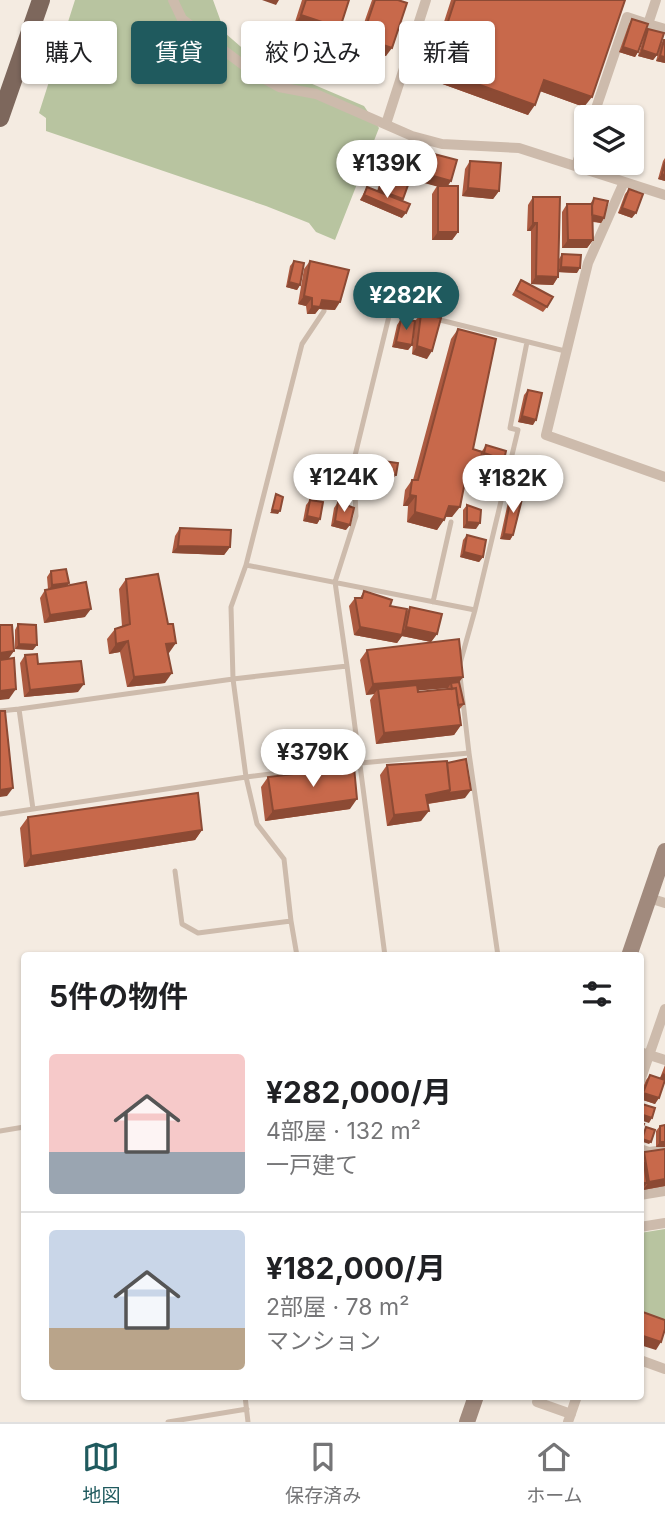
<!DOCTYPE html>
<html lang="ja">
<head>
<meta charset="utf-8">
<style>
	body { margin:0; font-family:Inter,"Noto Sans JP",sans-serif; background:#f6f6f6; color:#202124; height:100vh; display:flex; flex-direction:column; font-size:26px; white-space:nowrap }
	* { box-sizing:border-box; margin:0 }
	p { font-size:23px; color:#757577 }
	.icon { flex:none; width:38px; height:38px; fill:none; stroke:currentColor; stroke-width:2; stroke-linecap:round; stroke-linejoin:round }
	.map { position:relative; flex:1; overflow:hidden }
	.details { position:absolute; left:21px; top:952px; width:623px; height:448px; display:flex; flex-direction:column; background:#fff; border-radius:7px; box-shadow:0 2px 5px #0004 }
	.details>* { flex:none }
	.top-card { position:absolute; left:21px; top:21px; width:623px; height:63px; display:flex; gap:14px }
	.controls { position:absolute; left:574px; top:105px; display:grid; gap:14px }
	.controls a { display:grid; place-items:center; width:70px; height:70px; border-radius:7px; background:#fff; box-shadow:0 2px 5px #0004; font-size:35px }
	.price { position:absolute; translate:-50% -60px; padding:0 16px; border-radius:24px; background:#fff; color:#222; font-size:23px; line-height:46px; filter:drop-shadow(0 2px 4px #0008) }
	.price::after { content:''; position:absolute; left:50%; top:42px; width:21px; height:16px; margin-left:-10px; background:inherit; clip-path:polygon(0 0,100% 0,50% 100%) }
	.price.selected { background:#1f5a5e; color:#fff }
	ul { padding:0; list-style:none }
	li { display:flex; align-items:center; gap:21px; height:175px; padding:0 28px }
	li+li { border-top:2px solid #e0e0e0 }
	li span { display:grid; place-items:center; flex:none; width:196px; height:140px; border-radius:7px; color:#555 }
	li>.icon { margin-inline-start:auto }
	span .icon { width:84px; height:84px; fill:#fffc; stroke-width:1 }
	li b { font-size:30px }
	h2 { display:flex; justify-content:space-between; align-items:center; height:84px; padding:0 28px; font-size:30px }
	.chip { padding:0 24px; border-radius:7px; background:#fff; box-shadow:0 2px 5px #0004; font-size:24px; line-height:63px }
	.chip.selected { background:#1f5a5e; color:#fff }
	.tab-bar { display:flex; justify-content:space-around; align-items:center; height:98px; border-top:2px solid #e0e0e0; background:#fff; font-size:19px; color:#757577 }
	.tab-bar a { display:grid; justify-items:center; gap:4px }
	.tab-bar .selected { color:#1f5a5e }
	.map>svg:first-child { display:block }
	.green { fill:#b8c4a0 }
	.lines { fill:none; stroke-linecap:round; stroke-linejoin:round }
	.lane { stroke:#cdbbac; stroke-width:5 }
	.street { stroke:#cdbbac; stroke-width:10 }
	.secondary { stroke:#a18a7d; stroke-width:16 }
	.primary { stroke:#7d675c; stroke-width:18 }
	.wall { fill:#ac5a40; fill-rule:evenodd }
	.shaded-wall { fill:#8c4a34 }
	.building { fill:#c8694b; stroke:#8c4a34; stroke-width:2 }
</style>
</head>
<body>
<div class="map">
<svg width="665" height="1422" viewBox="0 0 665 1422">
	<rect width="100%" height="100%" fill="#f4ebe1"/>
	<!-- green -->
	<path class="green" d="M75,0h138l12,33 31,27 108,46 15,22 -44,112 -19,-8 -7,-9 -43,-17 -220,-75v-13l-7,-5z
		M665,1229v96l-24,-8 -1,-84z"/>
	<g class="lines">
		<!-- lane -->
		<path class="lane" d="M436,319l129,32
			M246,565l229,45
			M433,602l18,-80
			M347,666l-12,-84 21,-66 -1,-24 -4,-20 39,-160 33,5
			M459,667l16,-57 43,-180 -8,-2 17,-86
			M460,676l9,77 29,203
			M0,711l19,-2
			M33,809l-14,-100 214,-30 114,-13 38,290
			M0,814l246,-37 115,-14 108,-10
			M175,871l7,53 16,9 93,-12 6,35
			M291,921l-7,-62 -27,-35 -11,-47 -13,-98 -2,-72 15,-42 56,-221 22,-33
			M0,1131l24,-4
			M245,1396l3,26
			M168,1422l79,-13"/>
		<!-- street -->
		<path class="street" d="M173,0l9,19 72,54 25,14 37,7 96,42 30,8 77,4 146,47
			M656,0l-8,24 17,5
			M593,117l34,-100 21,7
			M386,124l40,-124
			M576,166l10,-30
			M624,182l-36,81 -42,172 119,42
			M649,898l16,5
			M640,1052l25,8
			M640,1081l25,-72
			M640,1149l9,3 16,-2
			M640,1195l25,-4
			M640,1227l25,-4
			M640,1360l25,9
			M539,1396l-2,6 34,12
			M568,1422l9,-26"/>
		<!-- secondary -->
		<path class="secondary" d="M629,956l36,-105
			M467,1422l9,-26"/>
		<!-- primary -->
		<path class="primary" d="M0,118l41,-118"/>
	</g>
	<!-- wall -->
	<path class="wall" d="M302,0h47l-16,38 -39,-13z
		M372,0h26l-12,56 -30,-10z
		M451,0h174l-41,107 -44,-16 -12,24 -102,-37z
		M632,19l13,15 3,-5 12,16 4,-5 1,23 -9,-2 4,-14 -3,8 -4,5 -15,-4 6,-20 -6,16 -3,5 -16,-5 10,-28z
		M392,143l55,43 11,46 -6,8h-20v-46l5,-8 -56,-15 6,-20z
		M665,158v23l-7,-2 5,-18z
		M470,161l29,30 -6,8 -31,-3 3,-27z
		M384,176l19,23 -1,2v17l-42,-18 7,-13 10,4 3,-9z
		M629,189l3,29 -14,-5 7,-19z
		M533,197l26,62 3,-5 15,19 -19,-1v5l-5,8 -22,-1v-53h-4l1,-26z
		M594,198l10,20 -3,5 -8,-1v18l-6,8h-25v-36l5,-8h23z
		M294,261l6,24 -3,5 -11,-3 4,-21z
		M310,261l25,49 -16,-1 -4,5h-8l-1,-8 -8,-2 6,-35z
		M521,280l26,27 -4,5 -31,-17z
		M421,314l6,45 -15,-5 3,-33z
		M401,319l11,26 -4,5 -16,-3 5,-22z
		M458,329l15,120 9,2 4,-6 18,15 -4,5 -19,-6 -1,3 18,20 -25,-5 -1,2 -6,-1 -14,39h-7l-8,13 -30,-8 1,-16h-5l2,-16 7,-10h1l38,-141z
		M528,390l5,35 -15,-3 6,-27z
		M376,460l20,15 -4,5 -22,-2 2,-13z
		M511,496l2,39 -3,5 -10,-1 8,-37z
		M310,500l10,19 -3,5 -14,-3 3,-16z
		M338,502l8,28 -15,-4 3,-18z
		M467,505l9,24 -13,-1v-18z
		M180,528l50,19 -6,8 -52,-2 3,-17z
		M467,535l16,22 -4,5 -19,-5 3,-17z
		M51,571l18,12 -2,3 18,31 -41,6 -4,-25 5,-8 3,-1 -1,-12z
		M126,579l43,74h-1l-3,30 -38,4 -7,-35 -11,2 -2,-15 8,-10 7,-3 -3,-37z
		M364,591l26,15 17,5 3,-4 27,27 -6,8 -29,-6 -5,7 -43,-8 -5,-29 6,-8h5z
		M18,624l15,26 -18,-1v-19z
		M367,650l96,27 -4,5 5,22 -5,6 2,15 -7,10 -78,9 -6,-44 4,-6 -8,1 -6,-35zM448,688l-1,1 -29,3v-2z
		M25,655l13,9 40,28 -54,5 -4,-34z
		M447,763l18,35 -37,6 -7,17 -34,5 -7,-51 7,-10z
		M268,777l82,32 -85,12 -4,-34z
		M28,817l174,13 -7,10 -171,27 -4,-39z
		M665,1065v16l-10,23 -15,-5v-4l6,-15 4,-5 10,3z
		M660,1126l5,21h-9v-16z
		M644,1152l21,34 -22,4v-2l-3,3v-33z"/>
	<!-- shaded-wall -->
	<path class="shaded-wall" d="M262,0h17l-3,5z
		M301,15l39,13 -7,10 -39,-13z
		M362,38l30,10 -6,8 -30,-10z
		M623,47l15,5 -3,5 -16,-5z
		M642,50l15,5 -4,5 -15,-4z
		M660,56l5,1v6l-9,-2z
		M433,68l102,37 -7,10 -102,-37z
		M544,80l48,17 -8,10 -47,-17z
		M387,163l64,18 -5,8 -65,-18z
		M662,174l3,1v6l-7,-2z
		M468,188l31,3 -6,8 -31,-3z
		M379,190l24,9 -4,5 -24,-8z
		M364,195l42,18 -4,5 -42,-18z
		M622,208l14,5 -4,5 -14,-5z
		M591,215l13,3 -3,5 -14,-3z
		M533,223h4l-6,8h-4z
		M438,232h20l-6,8h-20z
		M568,240h25l-6,8h-25z
		M561,267l19,1 -3,5 -20,-1z
		M536,276l22,1 -5,8 -22,-1z
		M289,282l11,3 -3,5 -11,-3z
		M304,296l8,2 -6,8 -8,-2z
		M322,300l18,2 -5,8 -16,-1 -4,5h-8l5,-8z
		M396,342l16,3 -4,5 -16,-3z
		M417,346l15,5 -5,8 -15,-5z
		M522,416l14,4 -3,5 -15,-3z
		M484,453l20,7 -4,5 -20,-7z
		M468,466l11,2 23,9 -4,5 -25,-5 -1,2 -11,-2z
		M373,473l23,2 -4,5 -22,-2z
		M410,495l6,1 -8,10h-5z
		M449,506l11,1 -8,10 -10,-1z
		M272,510l8,1 -2,3 -8,-1z
		M415,512l29,8 -7,10 -30,-8z
		M307,516l13,3 -3,5 -14,-3z
		M335,521l15,4 -4,5 -15,-4z
		M467,522l13,1 -4,6 -13,-1z
		M504,534l9,1 -3,5 -10,-1z
		M178,546l52,1 -6,8 -52,-2z
		M464,552l19,5 -4,5 -19,-5z
		M69,583l-4,6 -17,2 4,-6z
		M91,609l-6,8 -41,6 6,-8z
		M360,627l41,8 5,-8 31,7 -6,8 -29,-6 -5,7 -43,-8z
		M128,641l-8,11 -11,2 7,-10z
		M176,643l-7,10 -10,2 7,-11z
		M19,644l18,1 -4,5 -18,-1z
		M14,651l-7,10 -7,1v-9z
		M172,673l-7,10 -38,4 7,-10z
		M463,677l-8,10 -4,-4 -3,5 -70,6v-5l-4,5 -8,1 7,-11z
		M84,684l-6,8 -54,5 6,-7z
		M16,689l-7,10 -9,1v-9z
		M461,725l-7,10 -78,9 8,-11z
		M13,788l-6,8 -7,1v-7z
		M450,790h21l-6,8 -46,7 7,-10z
		M357,799l-7,10 -85,12 8,-10z
		M429,811l-8,10 -34,5 7,-11z
		M202,830l-7,10 -171,27 7,-11z
		M663,1073l2,1v6l-5,-2z
		M643,1093l16,5 -4,6 -15,-5z
		M640,1114l12,4 -3,5 -9,-3z
		M642,1139l9,3 -2,2 -9,-3z
		M660,1142h5v5h-9z
		M665,1179v7l-22,4 6,-8z
		M640,1183h7l-7,8z
		M640,1335l21,7 -5,8 -16,-5z"/>
	<!-- building -->
	<path class="building" d="M306,0h43l-9,28 -39,-13z
		M375,0h23l9,3 -15,45 -30,-10z
		M455,0h170l-33,97 -48,-17 -9,25 -102,-37z
		M632,19l16,5 -10,28 -15,-5z
		M648,29l16,4 -7,22 -15,-5z
		M664,40h1v17l-5,-1z
		M392,143l65,17 -6,21 -64,-18z
		M470,161l31,2 -2,28 -31,-3z
		M665,162v13l-3,-1z
		M384,176l24,9 -5,14 -24,-9z
		M438,186h20v46h-20z
		M367,187l43,17 -4,9 -42,-18z
		M629,189l14,5 -7,19 -14,-5z
		M533,197h27l-2,80 -22,-1 1,-53h-4z
		M594,198l14,3 -4,17 -12,-3v-9z
		M567,204h25l1,36h-25z
		M562,254l19,1 -1,13 -19,-1z
		M294,261l10,2 -4,22 -11,-3z
		M310,261l39,9 -9,32 -18,-2 -2,7 -8,-1v-8l-8,-2z
		M521,280l32,17 -6,10 -31,-17z
		M421,314l20,4 -9,33 -15,-5z
		M401,319l14,2 -3,24 -16,-3z
		M458,329l38,10 -23,110 9,3 -3,16 -11,-2 -8,41 -11,-1 -5,14 -29,-8 1,-16 -6,-1 2,-15h6z
		M528,390l14,3 -6,27 -14,-4z
		M486,445l20,6 -2,9 -20,-7z
		M376,460l22,3 -2,12 -23,-2z
		M480,462l26,5 -4,10 -25,-6 2,-3z
		M276,494l7,3 -3,14 -8,-1z
		M511,496l11,3 -9,36 -9,-1z
		M310,500l13,2 -3,17 -13,-3z
		M338,502l16,6 -4,17 -15,-4z
		M467,505l14,5 -1,13 -13,-1z
		M180,528l51,2 -1,17 -52,-1z
		M467,535l19,5 -3,17 -19,-5z
		M66,569l3,14 -17,2 -1,-14z
		M158,574l10,50h5l3,19 -10,1 6,29 -38,4 -6,-36 -12,3 -1,-15 15,-5 -4,-45z
		M86,582l5,27 -41,6 -5,-25z
		M364,591l28,9 -2,6 17,3 -5,26 -42,-8 -5,-29h7z
		M410,607l32,7 -5,20 -31,-7z
		M18,624l18,1 1,20 -18,-1z
		M0,625h12l2,26 -14,2z
		M459,639l4,38 -90,7 -6,-34z
		M37,654l1,10 43,-3 3,23 -54,6 -5,-35z
		M14,658l2,31 -16,2v-31z
		M459,682l5,22 -6,1 -2,-17 -4,1 -1,-6z
		M417,685l1,7 38,-4 5,37 -77,8 -6,-44z
		M0,711h5l8,77 -13,2z
		M466,759l5,31 -23,3 2,-3 -3,-27z
		M447,761l3,29 -24,5 3,16 -35,4 -7,-50z
		M354,767l3,32 -84,12 -5,-34z
		M198,793l4,37 -171,26 -3,-39z
		M650,1075l15,5 -6,18 -16,-5z
		M642,1104l13,4 -3,10 -12,-4z
		M640,1123l4,1 -4,9z
		M665,1125v17h-5v-16z
		M646,1127l9,3 -4,12 -9,-3z
		M665,1149v30l-16,3 -5,-30z
		M644,1163l3,20h-7v-19z
		M640,1311l25,9v9l-4,13 -21,-7z"/>
</svg>
<div class="controls">
<a><svg class="icon" aria-label="layers" viewBox="0 0 24 24"><path d="M12 4l9 5-9 5-9-5zM3 14l9 5 9-5"/></svg></a>
</div>
<b class="price" style="left:387px;top:200px">¥139K</b>
<b class="price selected" style="left:406px;top:332px">¥282K</b>
<b class="price" style="left:344px;top:514px">¥124K</b>
<b class="price" style="left:513px;top:515px">¥182K</b>
<b class="price" style="left:313px;top:789px">¥379K</b>
<div class="top-card">
<a class="chip">購入</a>
<a class="chip selected">賃貸</a>
<a class="chip">絞り込み</a>
<a class="chip">新着</a>
</div>
<section class="details">
<h2>5件の物件<svg class="icon" aria-label="filters" viewBox="0 0 24 24"><path d="M4 7h16M4 17h16"/><circle cx="9" cy="7" r="2"/><circle cx="15" cy="17" r="2"/></svg></h2>
<ul>
<li><span style="background:linear-gradient(#f6c9c9 70%,#9aa5b1 0)"><svg class="icon" aria-label="home" viewBox="0 0 24 24"><path d="M3 11l9-7 9 7M6 9v11h12V9"/></svg></span><div><b>¥282,000/月</b><p>4部屋 · 132 m²</p><p>一戸建て</p></div></li>
<li><span style="background:linear-gradient(#c9d6e8 70%,#b9a48a 0)"><svg class="icon" aria-label="home" viewBox="0 0 24 24"><path d="M3 11l9-7 9 7M6 9v11h12V9"/></svg></span><div><b>¥182,000/月</b><p>2部屋 · 78 m²</p><p>マンション</p></div></li>
</ul>
</section>
</div>
<nav class="tab-bar">
<a class="selected"><svg class="icon" aria-label="map" viewBox="0 0 24 24"><path d="M3 6l6-2 6 2 6-2v14l-6 2-6-2-6 2zM9 4v14M15 6v14"/></svg>地図</a>
<a><svg class="icon" aria-label="saved" viewBox="0 0 24 24"><path d="M7 4h10v16l-5-4-5 4z"/></svg>保存済み</a>
<a><svg class="icon" aria-label="home" viewBox="0 0 24 24"><path d="M3 11l9-7 9 7M6 9v11h12V9"/></svg>ホーム</a>
</nav>
</body>
</html>
